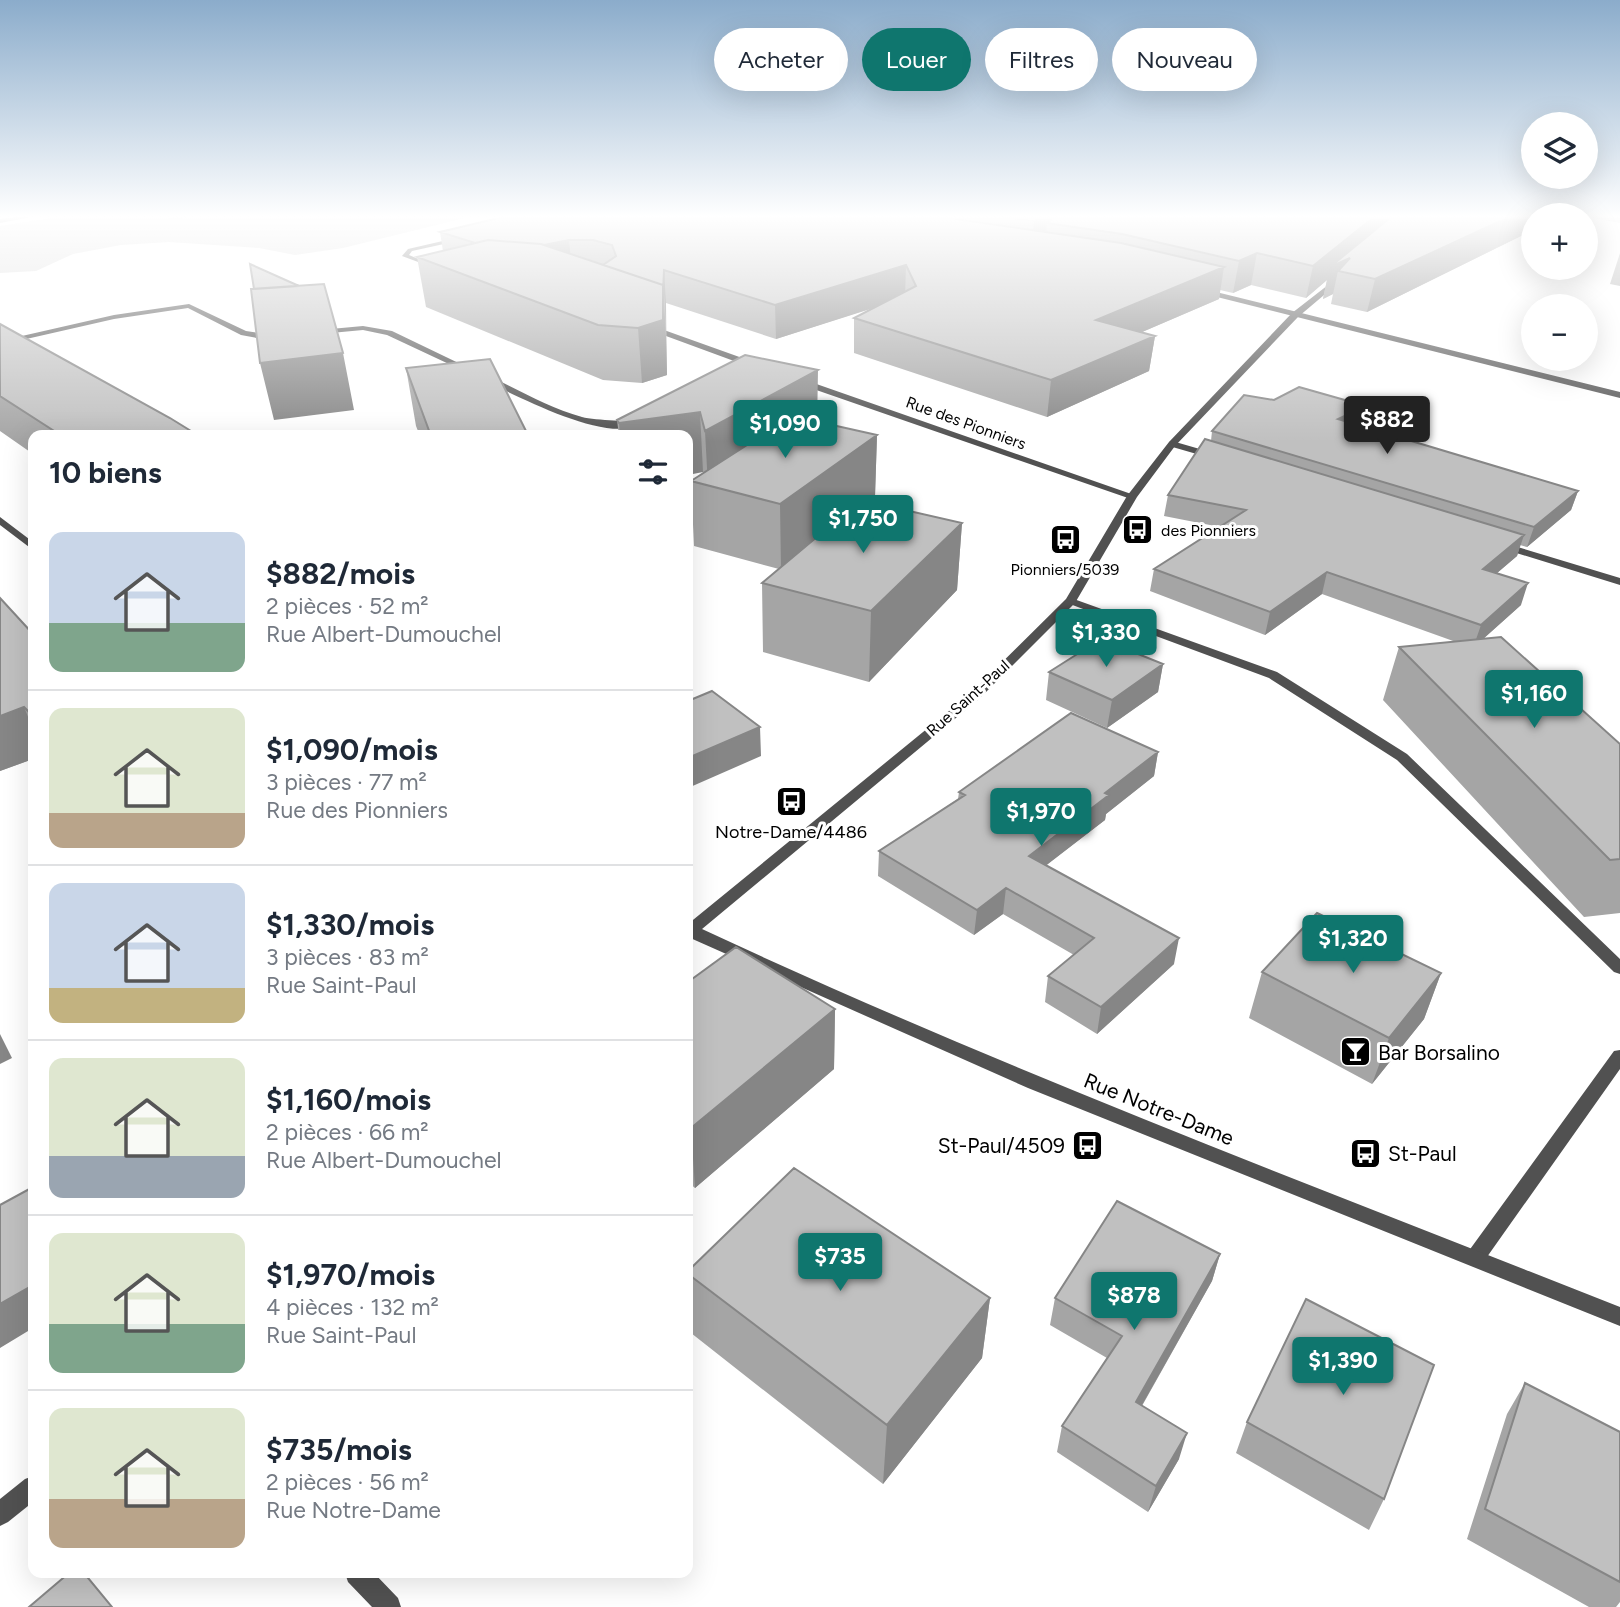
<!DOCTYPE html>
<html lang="fr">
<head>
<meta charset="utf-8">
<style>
	body { margin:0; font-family:Figtree,sans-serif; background:#f6f6f7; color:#1f2937; height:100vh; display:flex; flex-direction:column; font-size:26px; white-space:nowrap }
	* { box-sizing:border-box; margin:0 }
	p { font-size:23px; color:#747a83 }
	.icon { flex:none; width:38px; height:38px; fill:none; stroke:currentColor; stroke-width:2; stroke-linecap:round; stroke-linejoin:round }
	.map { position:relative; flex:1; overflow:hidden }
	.panel { position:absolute; left:28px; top:430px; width:665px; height:1148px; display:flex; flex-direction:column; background:#fff; border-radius:14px; box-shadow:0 7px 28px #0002 }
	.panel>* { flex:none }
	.banner { position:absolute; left:714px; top:28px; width:665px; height:63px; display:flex; gap:14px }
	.buttons { position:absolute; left:1521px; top:112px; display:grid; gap:14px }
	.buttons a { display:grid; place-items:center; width:77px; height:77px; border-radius:50%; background:#fff; box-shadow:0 7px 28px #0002; font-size:35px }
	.price { position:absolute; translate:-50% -60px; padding:0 16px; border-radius:7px; background:#0f766e; color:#fff; font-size:23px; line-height:46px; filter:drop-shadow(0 2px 4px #0008) }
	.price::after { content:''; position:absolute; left:50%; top:42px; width:21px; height:16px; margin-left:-10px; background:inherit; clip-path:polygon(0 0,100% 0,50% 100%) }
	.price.active { background:#222; color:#fff }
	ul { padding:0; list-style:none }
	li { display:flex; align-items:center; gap:21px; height:175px; padding:0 21px }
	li+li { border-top:2px solid #e0e1e3 }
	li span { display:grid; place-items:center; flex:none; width:196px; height:140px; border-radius:14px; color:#555 }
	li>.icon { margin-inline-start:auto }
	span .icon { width:84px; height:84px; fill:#fffc; stroke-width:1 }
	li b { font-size:30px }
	h2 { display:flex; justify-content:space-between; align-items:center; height:84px; padding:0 21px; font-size:30px }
	.pill { padding:0 24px; border-radius:32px; background:#fff; box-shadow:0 7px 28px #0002; font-size:24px; line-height:63px }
	.pill.active { background:#0f766e; color:#fff }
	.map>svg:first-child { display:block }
	.green { fill:#d8d8d8 }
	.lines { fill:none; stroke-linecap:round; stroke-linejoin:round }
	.stream { fill:#9f9f9f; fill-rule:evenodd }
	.service { fill:#515151; fill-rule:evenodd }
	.minor { fill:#515151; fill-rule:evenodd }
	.tertiary { fill:#515151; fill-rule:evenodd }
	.wall { fill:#a5a5a5 }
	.shaded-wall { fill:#868686 }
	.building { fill:#c0c0c0; stroke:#868686; stroke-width:2 }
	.labels { text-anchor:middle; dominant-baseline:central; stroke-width:6; stroke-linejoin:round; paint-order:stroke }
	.far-street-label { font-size:16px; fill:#000; stroke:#fff }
	.far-poi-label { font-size:16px; fill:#000; stroke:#fff; text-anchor:start }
	.poi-label { font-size:18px; fill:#000; stroke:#fff }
	.near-poi-label { font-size:21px; fill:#000; stroke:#fff; text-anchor:start }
	.near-street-label { font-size:21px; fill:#000; stroke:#fff }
</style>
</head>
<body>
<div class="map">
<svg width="1620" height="1607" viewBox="0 0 1620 1607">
	<rect width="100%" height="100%" fill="#fff"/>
	<!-- green -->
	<path class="green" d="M57,217h412l-126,31 -48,7 -36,-7 -90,-6 -48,3 -48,9 -37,17 -36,2v-47z"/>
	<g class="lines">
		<!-- stream -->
		<path class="stream" d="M170,217h25l-27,3z"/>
		<!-- service -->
		<path class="service" d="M460,237l2,3 -50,11 -3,4 28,12v2l-35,-13 6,-7z
			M1071,598l206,74 130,82 213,205v15l-6,-2 -217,-212 -128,-82 -202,-75v-4z
			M1620,1050v19l-138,195 -7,3 -7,-3 -3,-6 3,-6 146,-201z"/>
		<!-- minor -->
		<path class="minor" d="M15,217h16l-31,6v-4z
			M1204,289l416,103v6l-419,-105z
			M189,304l57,27 33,5 -17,3 -21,-4 -53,-27 -74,11 -114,26v-4l114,-26z
			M650,325l109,39 1,2 -7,2 -106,-39v-4z
			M363,326l29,5 81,39 -7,2 -79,-37 -24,-5 -43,4 -4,-2 4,-2z
			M485,377h6c30,14 59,31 91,40 14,4 52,3 58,7 -33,20 -122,-28 -155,-43z
			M799,380h6l332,116 -9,2 -329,-114z
			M1172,441l45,13 2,2 -5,3 -45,-13v-4z
			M1501,542l119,36v7l-123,-38 -1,-2z
			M345,1573h29l24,25 3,9h-29l-24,-25z"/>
		<!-- tertiary -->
		<path class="tertiary" d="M1337,278l6,1 -45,38 -123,129 -38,51 -62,106 -95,95 -278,231c300,140 610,256 918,378v19l-592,-238 -340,-151v-13l284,-232 94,-93 61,-103 42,-54 123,-129z
			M0,517l33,25v8l-33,-25z
			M33,1476v26l-25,20 -8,4v-27l25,-20z"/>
	</g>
	<!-- wall -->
	<path class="wall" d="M503,217h1030v13l-166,82 -36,-8 2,-10 -10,5 4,-19 -21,18 -55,-13 -18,8 -13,-3 -1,9 -77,33 13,4 -6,35 -102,46 -193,-64v-35l21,-11 -99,32 -110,-36 1,72 -25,8 -39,-3 -177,-73 -9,-50 26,-6 -3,-19z
		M1588,217h32v6z
		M1620,253v33l-10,-2z
		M0,324l199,112h-166v18l-33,-23z
		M745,355l72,67 60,13 -2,61 -7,6 94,21 -5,67 -88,92 -106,-30 -1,-69 17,-14 -85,-23 -3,-65 12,-8 -15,-37h-69l-2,-16z
		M406,368l122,68h-108l-4,-10z
		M1274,400l88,24 -3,1 219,66 -7,19 -44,37 -7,-2 -3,11 -20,17 24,32 -38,34 137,105v169l-36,4 -201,-217 16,-53 57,-5 -134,-48 -57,41 -115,-44 4,-22 66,-42 -56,-11 4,-21 43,-54 1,-10z
		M0,598l33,36v125l-33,12z
		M1163,664l-5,28 -51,36 -61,-28 3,-28z
		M1158,752l-4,24 -48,38 -1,6 -59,45 128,99 -77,70 -52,-32 3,-26 26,-21 -71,-41 -29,21 -96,-59 1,-25 79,-52 1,-7z
		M1262,972l179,1 -17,46 -52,65 -123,-66z
		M688,982l147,27 -1,60 -139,119 -7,-6z
		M1220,1254l-8,27 -70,125 37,53 -31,53 -91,-60 5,-26 45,-68 -57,-33 5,-27z
		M688,1271l302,27 -8,60 -99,126 -192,-151 -3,-39z
		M1525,1383l95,49v170l-4,5h-27l-122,-68 40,-125z
		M1247,1422l137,77 -15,31 -133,-77z"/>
	<!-- shaded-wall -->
	<path class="shaded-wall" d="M1039,217h40l-32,6 -1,14 -15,14 3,-30z
		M1374,217h29l-65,54 -5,23 -10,5 4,-19 -21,18 7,-32z
		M1509,217h24v13l-166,82 8,-33z
		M569,240l3,30 -34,-24z
		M1257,253l-6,32 -18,8 6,-32z
		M906,265l-1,33 -129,41 -1,-34z
		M1224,267l-5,32 -128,55 5,-34z
		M664,270l2,33v23l-2,-33z
		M663,285l3,52 1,38 -25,8 -4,-55z
		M1155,336l-6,35 -102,46 4,-37z
		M343,353l11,57 -80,10 -14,-57z
		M818,370l-1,57 -109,59 -3,-55z
		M1366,406l-4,18 -28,13 4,-18z
		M700,412l3,60 -15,3v-39h-68l-1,-13z
		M877,435l-2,61 -94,73 -1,-65z
		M1578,491l-7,19 -44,37 7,-20z
		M962,523l-5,67 -88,92 2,-71z
		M1524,535l-7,21 -41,35 7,-22z
		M1327,572l-5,22 -57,41 5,-23z
		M1528,583l-7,22 -48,43 8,-23z
		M1163,664l-5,28 -51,36 5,-28z
		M24,707l9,22v30l-33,12v-55z
		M760,727l1,29 -73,32v-30z
		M1158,752l-4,24 -48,38 -1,6 -79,61 3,-25 76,-63z
		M1006,888l-3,26 -29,21 3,-25z
		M1179,938l-5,26 -77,70 4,-27z
		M1441,973l-17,46 -52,65 17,-46z
		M835,1009l-1,60 -139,119 -4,-60z
		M0,1034l12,24 -12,6z
		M1220,1254l-8,27 -83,147 7,-26z
		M33,1285v43l-33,20v-44z
		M990,1298l-8,60 -99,126 4,-59z
		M1187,1433l-8,26 -31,53 8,-26z"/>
	<!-- building -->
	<path class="building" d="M503,217h439l179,26 103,24 -128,53 59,16 -104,44 -197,-62 62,-32 -10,-21 -131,40 -111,-35 -1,23v-8l-60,-20 13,-9 -4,-11 -19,-5h-24l-25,5 -3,-1 -53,-4 -13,3 -35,-11z
		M1004,217h35l-5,4z
		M1054,217h320l-61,49 -56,-13 -18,8 -117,-27 -75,-11z
		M1391,217h118l-134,62 -37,-8 12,-13 -20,9z
		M488,240l53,4 122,41v35l-25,8 -40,-3 -181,-68z
		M250,264l49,22 -45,3z
		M324,284l19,69 -83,10 -9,-74z
		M0,324l170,94 29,18h-137l-62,-40z
		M745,355l73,15 -113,61 -5,-19 -81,11 -2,-3z
		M490,359l38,76 -97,1 -25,-68z
		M1299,387l67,19 -28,13 240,72 -44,36 -322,-96 32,-36 30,5z
		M792,416l85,19 -97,69 -89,-23z
		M1205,439l319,96 -41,34 45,14 -47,42 -154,-53 -57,40 -116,-43 92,-59 -78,-15z
		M861,500l101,23 -91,88 -109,-28z
		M0,598l33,36v82l-9,-9 -24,9z
		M1501,637l119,107v115l-10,1 -211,-213z
		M1101,639l62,25 -51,36 -63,-28z
		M712,691l48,36 -72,31v-57z
		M1071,713l87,39 -53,41 4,2 -80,61 150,82 -78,69 -53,-31 46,-38 -88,-50 -29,22 -98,-59 86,-56 -6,-3z
		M1317,913l124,60 -52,65 -127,-66z
		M736,947l99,62 -144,119 -3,-2v-144z
		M794,1168l196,130 -103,127 -199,-151v-3z
		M33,1187v98l-33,19v-99z
		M1117,1201l103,53 -84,148 51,31 -31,53 -94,-60 60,-90 -67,-38z
		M1306,1299l128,66 -50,134 -137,-77z
		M1525,1383l95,49v150l-135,-73z
		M69,1573h15l28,34h-83z"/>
	<!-- sky -->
	<linearGradient id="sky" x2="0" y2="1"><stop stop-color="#8baccb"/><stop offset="0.49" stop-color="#fff"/><stop offset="1" stop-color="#fff" stop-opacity="0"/></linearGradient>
	<rect width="1620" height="442" fill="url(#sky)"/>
	<!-- icons -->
	<defs>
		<symbol id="bus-square" viewBox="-11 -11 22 22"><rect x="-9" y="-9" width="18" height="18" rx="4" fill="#000" stroke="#fff"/><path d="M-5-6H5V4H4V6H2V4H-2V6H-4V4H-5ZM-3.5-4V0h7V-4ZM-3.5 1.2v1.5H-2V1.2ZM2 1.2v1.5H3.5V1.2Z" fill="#fff"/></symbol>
		<symbol id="bar-square" viewBox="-11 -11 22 22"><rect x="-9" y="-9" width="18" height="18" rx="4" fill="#000" stroke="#fff"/><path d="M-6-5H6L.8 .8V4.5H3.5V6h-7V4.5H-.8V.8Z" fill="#fff"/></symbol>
	</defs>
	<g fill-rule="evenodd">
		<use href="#bus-square" x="1120" y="512" width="35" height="35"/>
		<use href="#bus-square" x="1048" y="522" width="35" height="35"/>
		<use href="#bus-square" x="774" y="784" width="35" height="35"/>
		<use href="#bar-square" x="1338" y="1034" width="35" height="35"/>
		<use href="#bus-square" x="1070" y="1128" width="35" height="35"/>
		<use href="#bus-square" x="1348" y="1136" width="35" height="35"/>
	</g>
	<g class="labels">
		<!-- far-street labels -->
		<g class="far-street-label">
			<text transform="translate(966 423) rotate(20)">Rue des Pionniers</text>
			<text transform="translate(968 698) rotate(-42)">Rue Saint-Paul</text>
		</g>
		<!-- far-poi labels -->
		<g class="far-poi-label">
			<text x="1161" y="530">des Pionniers</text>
			<text x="1065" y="569" text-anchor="middle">Pionniers/5039</text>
		</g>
		<!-- poi labels -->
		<g class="poi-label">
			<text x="791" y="832">Notre-Dame/4486</text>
		</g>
		<!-- near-poi labels -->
		<g class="near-poi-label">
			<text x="1378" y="1052">Bar Borsalino</text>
			<text x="1065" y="1145" text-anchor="end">St-Paul/4509</text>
			<text x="1388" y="1153">St-Paul</text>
		</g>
		<!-- near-street labels -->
		<g class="near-street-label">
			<text transform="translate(1159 1109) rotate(22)">Rue Notre-Dame</text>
		</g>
	</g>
</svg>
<div class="buttons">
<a><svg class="icon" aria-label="layers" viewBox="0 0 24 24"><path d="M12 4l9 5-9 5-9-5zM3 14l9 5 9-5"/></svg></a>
<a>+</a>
<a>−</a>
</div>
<b class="price active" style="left:1387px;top:456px">$882</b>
<b class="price" style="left:785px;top:460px">$1,090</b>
<b class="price" style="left:863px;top:555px">$1,750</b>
<b class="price" style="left:1106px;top:669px">$1,330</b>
<b class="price" style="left:1534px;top:730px">$1,160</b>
<b class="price" style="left:1041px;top:848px">$1,970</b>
<b class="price" style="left:1353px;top:975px">$1,320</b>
<b class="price" style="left:840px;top:1293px">$735</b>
<b class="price" style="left:1134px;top:1332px">$878</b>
<b class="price" style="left:1343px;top:1397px">$1,390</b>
<div class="banner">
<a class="pill">Acheter</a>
<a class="pill active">Louer</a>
<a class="pill">Filtres</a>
<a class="pill">Nouveau</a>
</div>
<section class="panel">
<h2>10 biens<svg class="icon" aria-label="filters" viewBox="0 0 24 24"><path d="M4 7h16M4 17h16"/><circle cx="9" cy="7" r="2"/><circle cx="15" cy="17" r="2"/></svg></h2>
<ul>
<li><span style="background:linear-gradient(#c9d6e8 65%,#7fa58c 0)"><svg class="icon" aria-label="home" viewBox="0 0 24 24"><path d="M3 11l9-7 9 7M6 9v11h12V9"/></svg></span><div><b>$882/mois</b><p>2 pièces · 52 m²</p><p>Rue Albert-Dumouchel</p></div></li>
<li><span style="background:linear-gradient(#dfe7d0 75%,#b9a48a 0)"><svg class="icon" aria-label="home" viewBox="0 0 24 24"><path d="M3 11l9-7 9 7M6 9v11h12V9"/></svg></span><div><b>$1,090/mois</b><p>3 pièces · 77 m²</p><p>Rue des Pionniers</p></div></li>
<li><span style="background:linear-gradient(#c9d6e8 75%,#c2b280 0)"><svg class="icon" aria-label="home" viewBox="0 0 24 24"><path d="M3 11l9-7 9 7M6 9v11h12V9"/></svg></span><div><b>$1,330/mois</b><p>3 pièces · 83 m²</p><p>Rue Saint-Paul</p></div></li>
<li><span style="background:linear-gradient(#dfe7d0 70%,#9aa5b1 0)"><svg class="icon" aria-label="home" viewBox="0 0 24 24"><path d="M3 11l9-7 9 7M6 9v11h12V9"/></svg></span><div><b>$1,160/mois</b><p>2 pièces · 66 m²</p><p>Rue Albert-Dumouchel</p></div></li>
<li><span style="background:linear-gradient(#dfe7d0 65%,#7fa58c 0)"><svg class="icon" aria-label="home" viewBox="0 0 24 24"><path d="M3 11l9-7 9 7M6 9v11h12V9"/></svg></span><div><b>$1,970/mois</b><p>4 pièces · 132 m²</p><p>Rue Saint-Paul</p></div></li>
<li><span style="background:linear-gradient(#dfe7d0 65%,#b9a48a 0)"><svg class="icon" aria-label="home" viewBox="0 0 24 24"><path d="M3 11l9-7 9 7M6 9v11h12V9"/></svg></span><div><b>$735/mois</b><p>2 pièces · 56 m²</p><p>Rue Notre-Dame</p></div></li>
</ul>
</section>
</div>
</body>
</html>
